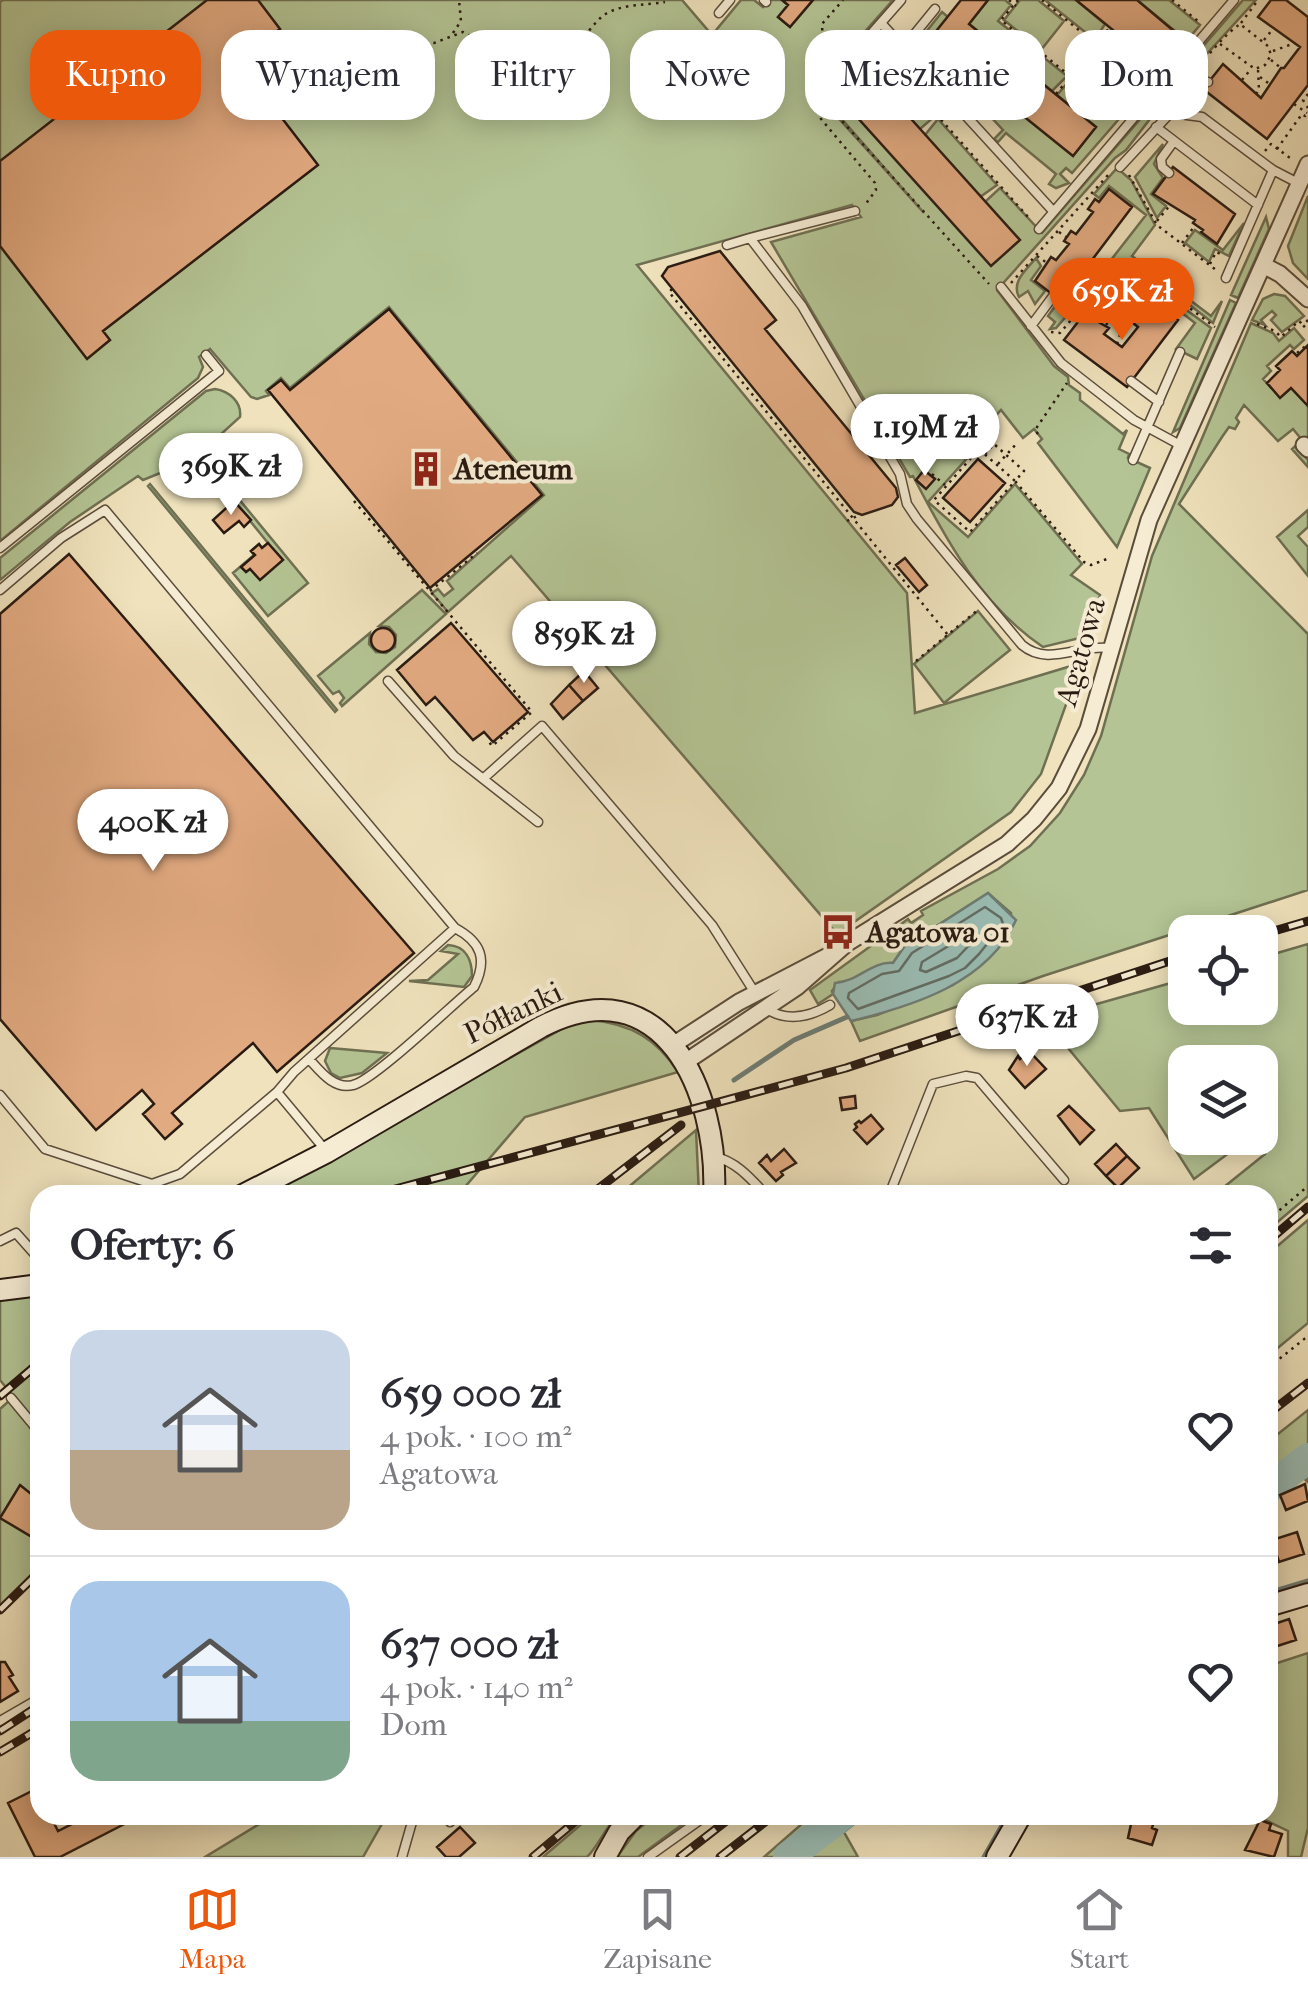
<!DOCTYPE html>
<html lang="pl">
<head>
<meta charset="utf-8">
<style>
	body { margin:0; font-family:"IM FELL French Canon",serif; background:#f7f7f7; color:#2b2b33; height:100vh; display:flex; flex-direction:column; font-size:38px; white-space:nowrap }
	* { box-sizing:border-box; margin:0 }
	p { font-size:32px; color:#7c7c81 }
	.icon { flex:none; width:55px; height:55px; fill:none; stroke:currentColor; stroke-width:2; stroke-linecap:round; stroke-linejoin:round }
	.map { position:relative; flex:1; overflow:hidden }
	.sheet { position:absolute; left:30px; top:1185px; width:1248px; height:640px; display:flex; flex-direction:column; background:#fff; border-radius:30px; box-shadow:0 5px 25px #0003 }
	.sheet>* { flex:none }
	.banner { position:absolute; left:30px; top:30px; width:1250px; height:90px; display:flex; gap:20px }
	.buttons { position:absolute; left:1168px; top:915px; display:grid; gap:20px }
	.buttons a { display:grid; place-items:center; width:110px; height:110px; border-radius:20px; background:#fff; box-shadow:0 5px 25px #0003; font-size:50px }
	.price { position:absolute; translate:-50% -85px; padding:0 22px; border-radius:35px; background:#fff; color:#222; font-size:32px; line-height:65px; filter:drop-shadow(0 2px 5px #0008) }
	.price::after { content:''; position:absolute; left:50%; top:60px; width:30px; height:22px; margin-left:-15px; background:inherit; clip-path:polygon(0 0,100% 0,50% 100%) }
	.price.selected { background:#ea580c; color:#fff }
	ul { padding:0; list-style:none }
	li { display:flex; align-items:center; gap:30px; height:250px; padding:0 40px }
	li+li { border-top:2px solid #e1e1e2 }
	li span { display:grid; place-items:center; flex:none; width:280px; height:200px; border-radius:30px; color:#555 }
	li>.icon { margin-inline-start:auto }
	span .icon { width:120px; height:120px; fill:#fffc; stroke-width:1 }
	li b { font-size:42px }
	h2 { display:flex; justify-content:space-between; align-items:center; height:120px; padding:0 40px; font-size:42px }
	.pill { padding:0 35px; border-radius:30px; background:#fff; box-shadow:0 5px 25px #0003; font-size:35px; line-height:90px }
	.pill.selected { background:#ea580c; color:#fff }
	.menu { display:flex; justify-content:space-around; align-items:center; height:140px; border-top:2px solid #e1e1e2; background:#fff; font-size:28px; color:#7c7c81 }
	.menu a { display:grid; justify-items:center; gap:5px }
	.menu .selected { color:#ea580c }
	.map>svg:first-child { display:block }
	.green { fill:#b4c494; stroke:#6f7053; stroke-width:2.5 }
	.water { fill:#9abdb5; stroke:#6d7c74; stroke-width:2.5 }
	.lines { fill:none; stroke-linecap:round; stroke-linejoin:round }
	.shore { stroke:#626c64; stroke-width:2.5 }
	.stream { stroke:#6d7c74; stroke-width:5 }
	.river { stroke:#9abdb5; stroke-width:30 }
	.building { fill:#e2aa81; stroke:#2a1b12; stroke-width:2.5 }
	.lane-casing { stroke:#5b4d3c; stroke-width:11 }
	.street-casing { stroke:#5b4d3c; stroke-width:19 }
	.secondary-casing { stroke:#2a1b12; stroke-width:24 }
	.path { stroke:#2a1b12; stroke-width:2.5; stroke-dasharray:2.5 5; stroke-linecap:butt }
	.lane { stroke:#f5ecd3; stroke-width:8 }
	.street { stroke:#f5ecd3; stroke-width:15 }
	.secondary { stroke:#f5ecd3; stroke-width:20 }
	.rail-casing { stroke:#2a1b12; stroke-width:9 }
	.rail { stroke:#f5ecd3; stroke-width:5; stroke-dasharray:15; stroke-linecap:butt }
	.labels { text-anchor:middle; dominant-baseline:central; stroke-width:8; stroke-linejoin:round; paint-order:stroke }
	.poi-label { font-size:30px; font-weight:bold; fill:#2a1b12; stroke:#f5ecd3; text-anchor:start }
	.street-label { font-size:30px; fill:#2a1b12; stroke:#f5ecd3 }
</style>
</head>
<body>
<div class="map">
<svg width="1308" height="1857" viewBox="0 0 1308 1857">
	<rect width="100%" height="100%" fill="#efe2bc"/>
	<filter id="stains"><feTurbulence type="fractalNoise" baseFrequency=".002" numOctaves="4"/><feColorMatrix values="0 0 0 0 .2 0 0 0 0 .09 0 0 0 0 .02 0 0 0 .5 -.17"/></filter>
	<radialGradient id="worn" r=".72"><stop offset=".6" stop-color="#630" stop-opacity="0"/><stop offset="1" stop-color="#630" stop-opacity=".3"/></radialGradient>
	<!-- green -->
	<path class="green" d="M3,0h679l30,35 29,-35h13l9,7 7,-7h12l6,5 -10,12 12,10 23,-27h80l-80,90 111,123 -90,-103 13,-15 11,11 2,-1 -10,-13 40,-45 5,6 -33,32 -1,19 4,5 -7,8 127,85 15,-14 42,45 201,-233h13l-93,102 -37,48 -11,8 -118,132 57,76 14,11 1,8 11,8v7l43,34 4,-4 -8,19 10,5 -1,4 22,10 -33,79 -79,-104 4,-4 -8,-10 -11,9 -22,-28 -28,31 5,5 -50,56 40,35 47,-53 67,80 -11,11 29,20 -12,41 -45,11c-61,-41 -97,-107 -130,-171l-3,1 -139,-235 90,-25 -9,-12 -215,60 270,328 8,120 166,-50 -40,111 -30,38 -174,122 -326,-378 -63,56 -16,-19 6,-4 6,7 9,-7 -6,-8 97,-86 -155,-188 -99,81 -9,-10 -15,13 3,4 -12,4 -6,-2 -41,-48 -11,8 4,10 -5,11 -198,163v-539z
		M988,0h17l6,5 -13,16 69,55 -15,15 -83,-67z
		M1020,0h18l26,21 -23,29 -37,-30z
		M1045,0h31l29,24 -10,16z
		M1137,0h32l31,25 -50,60 -51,-41 13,-15 40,32 23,-30z
		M942,12l6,5 -18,23 143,116 23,-29 -39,-32 13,-15 49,39 -47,54 -6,-5 -6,6 9,9 -13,5 -7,-4 7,-10 -50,-41 -8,9 -4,-3 9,-9 -29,-31 -2,2 -29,-32 -14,-4 -10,-10 3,-18z
		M904,64l-7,10 38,42 -15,13 -34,-37 -9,7 -3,-3 1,-6z
		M938,119l59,66 -17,12 -55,-62z
		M1163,144l-9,20 9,14 -12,16 15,12 -9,12 -22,-41z
		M1117,168l14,12 24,45 -23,31 79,60 11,-15 -9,22 -58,-45 -8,10 -28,-21 -18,24 -19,7 -26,30 -6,1 5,-7 -7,-6 11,-15 13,9 74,-95 -37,-29 -10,12 -5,-4z
		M1308,196v83l-15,-16 -5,-17z
		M1266,217l3,12 -31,69 -7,-3z
		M1244,223l-15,33 -14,-7 -6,13 -24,-19 10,-13 28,20z
		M1036,258l5,8 -10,14 14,11 -10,13 -7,-13 -9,6c-8,-15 7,-27 17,-39z
		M1155,287l56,41 -14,31 -21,-10 19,-26 -36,-28 -15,19 -6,-4z
		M1274,294l11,2 19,20 -22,16 -11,-12 5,-5 -4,-4 -11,9 4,5 -13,-5 11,-21z
		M1230,300l6,3 -56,125 -7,4z
		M1251,323l22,10 6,8 15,-13 10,12 -10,9 -4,-4 -23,21 4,5 -8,8 17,18 11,-9 17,18v33l-10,10 10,11v7l-16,-18 10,-9 -9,-11 -15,12 -34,-36 -8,13 3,4 -4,7 -6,-2 -7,10 -43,67 129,130v256l-265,86 -183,65 -9,-20 26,-6 76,-30 58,-55v-17l-23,-20 -84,54 -11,16c-20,-1 -34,20 -54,19l-7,9 1,3 -15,10 -8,-14 98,-71 3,4 12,-8 -2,-4 77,-42 32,-23 30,-33 24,-38 17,-39 51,-180z
		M215,389c14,2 27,13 25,28l-32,29 -5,-6 -10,8 9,8 -59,24 -5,-4 -68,46 -70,58v-22l206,-167z
		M150,484l187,226 -2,2 -187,-226z
		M238,498l70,85 -40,33 -35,-43 21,-18 -3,-4 8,-7 3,4 6,-5 -34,-42z
		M1308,510v17l-10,9 10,11v29l-31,-39z
		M422,590l24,24 -104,92 -2,-3 4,-5 -5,-7 -6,3 -15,-18 52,-43 -1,11 7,8 10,1 9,-6 1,-12 -7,-8 -10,-1z
		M978,611l32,39 -66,53 -30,-39z
		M1308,944v252l-40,34v-35h-54l51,-41 -14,-16h9v-76h-75v76h64l-55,41 -45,-71 -29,3 -76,-92 141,-40v29h75v-50z
		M448,945c18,1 24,15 24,31l-8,11 -55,-6 19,-1 30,-26 -17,-3z
		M592,1020c39,4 65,19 86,52l-153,45 -67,78h-196l309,-171z
		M330,1048l57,5 -25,20 -22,5 -9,-5 -6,-12z
		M696,1130l3,65h-80z
		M1308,1220v103l-40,33v-102z
		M40,1294v135l-40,-49v-82z
		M10,1400l30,38v128l-40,40v-197z
		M1308,1410v72l-8,-7 -32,23v-56z
		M1308,1653v175l-7,29h-13v-26l-33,-16h13v-149z
		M274,1815h113l-24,42h-158z
		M592,1815h26c-13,13 -19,30 -31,42h-44z
		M656,1815h39l-57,42h-21l19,-26z
		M812,1815h53l-21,17 14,25h-94z"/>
	<!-- water -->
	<path class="water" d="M988,893l28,27c-28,63 -103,86 -165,101l-18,-27 2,-11c22,-1 37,-22 58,-20l11,-16z"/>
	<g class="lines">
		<!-- shore -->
		<path class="shore" d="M985,907l16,11 2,6 -24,30 -14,14 -16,8 -91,33 -10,-11 1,-5 33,-19 17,-3 13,-18z
			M970,933l4,7 -17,18 -31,14 -6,-2 2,-8z"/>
		<!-- stream -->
		<path class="stream" d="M734,1080l60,-40 53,-23
			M1268,1593l40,-12
			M984,1857l24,-42"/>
		<!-- river -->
		<path class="river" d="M1268,1489l40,-31
			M788,1857l55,-42"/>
	</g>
	<!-- building -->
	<path class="building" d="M207,0h51l22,29 -13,9 41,52 -30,23 40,52 -215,166 7,9 -23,19 -87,-113v-85z
		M782,0h31l-23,27 -12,-10 10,-12z
		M961,0h27l-19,24 127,103 -23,29 -144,-116z
		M1076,0h61l38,32 -24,29z
		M1271,0h15l22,17v68l-41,54 -64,-50 20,-25 38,34 20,-30h3l16,-21 -42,-30z
		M886,91l134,149 -29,26 -134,-149z
		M1173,167l62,47 -18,30 -16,-12 2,-2 -10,-7 2,-3 -42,-26z
		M1109,189l23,18 -71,94 -26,-20 16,-24 5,3 13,-16 -5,-3 7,-10 5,3 17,-22 -5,-3 7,-10 4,3z
		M720,251l56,69 -11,9 131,159 2,9 -6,8 -30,10 -8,-3 -192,-236 6,-9z
		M1155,303l23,17 -51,67 -63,-47 20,-26 25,14 -5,6 18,13 16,-20 -5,-4 7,-10 4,3z
		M389,309l153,186 -112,93 -162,-198 13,-10 9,10z
		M1308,345v61l-17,-18 -11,10 -13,-15 13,-13 -4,-4 14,-13 2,-2 5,5z
		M978,459l27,24 -35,39 -27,-24z
		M924,470l11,9 -9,10 -10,-9z
		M234,501l17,19 -7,7 -5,-6 -15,12 -11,-13z
		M268,543l15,17 -23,20 -10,-11 -4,3 -5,-5 14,-12 -4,-4 8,-7 3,4z
		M69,554l345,399 -137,119 -24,-29 -81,70 10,11 -17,15 -22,-25 11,-10 -12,-14 -46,40 -96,-111v-405z
		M905,558l22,27 -8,7 -23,-27z
		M451,623l77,89 -35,30 -9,-10 -11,8 -38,-43 -9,8 -29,-35z
		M371 640a12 12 0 1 1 24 0a12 12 0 1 1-24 0Z
		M584,671l14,17 -15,13 -14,-16z
		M569,685l14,16 -20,18 -12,-15z
		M1029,1051l17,18 -21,19 -16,-18 9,-14 2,3z
		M855,1096l1,12 -14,2 -2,-12z
		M1069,1106l25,24 -14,14 -22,-28z
		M871,1115l12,14 -16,15 -13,-14 3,-3 -2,-3 4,-3 2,2z
		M1116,1144l11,12 -21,20 -11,-12z
		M784,1149l12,14 -15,9 2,3 -7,6 -17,-18 8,-8 4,6z
		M1127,1156l12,12 -21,20 -12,-12z
		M1305,1484l3,17 -22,9 -6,-15z
		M20,1485l20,16v35l-3,4 -37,-22z
		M1297,1532l7,22 -25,8 -7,-22z
		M1289,1619l7,21 -28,9v-23z
		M0,1662h5l8,13 -4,2 9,14 -18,11z
		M40,1787v28h10l8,16 32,-16h52l-82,42h-25l-27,-54z
		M1133,1815h23l-4,13 5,2 -5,15 -24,-7z
		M1260,1820l11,4 -2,6 13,4 -8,23 -29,-7z
		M460,1827l15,16 -16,14h-13l-9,-10z"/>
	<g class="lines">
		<defs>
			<path id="lane" d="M764,0l2,2
				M719,13l11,-13
				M881,23l172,188
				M904,47l31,-38
				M820,92l81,-92
				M871,104l-2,-16 38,-38
				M1172,113l30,4 71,53 -47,108
				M1156,127l102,78
				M1120,167l80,-86 8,1
				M1273,170l25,13
				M1169,173l-7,-6 -1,-8 13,-18
				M855,211l-105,27 52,68 98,168 7,30 10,15 105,126c26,22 57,-1 88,3
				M1039,229l195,-229
				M727,245l23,-7
				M1001,287l60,76 73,57 48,26
				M1031,326l23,-31
				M1131,381l28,21
				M1133,460l47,-108
				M0,548l219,-177 -13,-16
				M0,590l61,-52 44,-28 350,418 -161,144 -17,20
				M388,681l66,75 84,66
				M484,778l58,-52 170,199 45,71
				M765,1008c21,14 43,10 65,-3
				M309,1059c11,12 25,31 44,26 20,-4 100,-81 121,-98 14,-28 7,-45 -19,-59
				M0,1095l45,54 107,35 28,-10 97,-82 50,60
				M715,1157c21,4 37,23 51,38
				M889,1195l44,-111 33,-8 11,2 87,102
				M0,1241l16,-8 24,27
				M11,1398l29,35
				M0,1721l40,-23
				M450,1822l7,-7
				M402,1857l12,-42
				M648,1857l59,-42"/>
			<path id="street" d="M1263,265l17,9 28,25
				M1304,445l4,4
				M673,1045l66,-43 87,-45
				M687,1061l110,-74 49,-43 161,-100 27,-25 25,-31 29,-59 61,-209 159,-356"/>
			<path id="secondary" d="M243,1195l84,-43 214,-125c122,-64 178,66 173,168
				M0,1290l40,-5
				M1268,1606l40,-12
				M605,1857l14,-25 17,-17
				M997,1857l24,-42"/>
		</defs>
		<!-- lane casing -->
		<use href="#lane" class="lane-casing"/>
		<!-- street casing -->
		<use href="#street" class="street-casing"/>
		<!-- secondary casing -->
		<use href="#secondary" class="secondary-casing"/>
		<!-- path -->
		<path class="path" d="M1009,0l7,6
			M1018,0l-17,20 118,96
			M1042,0l103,84
			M1172,0l26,21
			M1241,23l17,-23
			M453,33l8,-12 -2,-21
			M1264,40l8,-10
			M1097,43l13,-16
			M887,47l-54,64 156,173
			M314,51l29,-6 91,-2 29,-11c35,18 69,40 108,16 14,-9 21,-24 33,-33 16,-11 43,-10 61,-13
			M1273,51l22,-8
			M1271,60l10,8
			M824,68l-2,-44 21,-24
			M1195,70c14,-15 28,-34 45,-46l28,22 3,9 -6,10 -10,4 -35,-25
			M901,75l128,143
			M1260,77l11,8
			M1242,80l9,-11
			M847,92l11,12
			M1056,94l23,-28
			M1256,94l3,-4 -1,-20
			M1308,94l-5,6 5,8
			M819,103l2,16 54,64 1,7 -11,15
			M1294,104l13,9
			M1277,149l25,-35 3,2 2,-2
			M1265,151l6,-7 19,14
			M1129,175l28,50 59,45
			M1157,221l13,-16
			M1059,232l7,5
			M1182,243l14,-19
			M1037,256l10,7
			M1210,264l6,-12 7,3
			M1011,283l98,-109
			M672,289l-3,3 279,343
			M1098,300l22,-28 27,21
			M1308,320l-5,5 5,6
			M1257,324l18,7 6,6 18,-16 4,4
			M1106,325l13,-17
			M1051,332l9,1 23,-27 14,-4 28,20 30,-40 60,45
			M1117,344l7,-22
			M1297,353l11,-9
			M1038,434l-3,-4 32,-47
			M985,454l9,-10 30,27 -9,10c-12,-11 -24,-21 -36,-32l-45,51 36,32 45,-51 69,81 7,3 16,-6
			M998,464l20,-22
			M932,474l13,11
			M354,501l178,211 -40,34 -3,-4
			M847,521l12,-6
			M430,591l47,-38
			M916,661l63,-52
			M1268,1220l40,-34
			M1268,1368l40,-32"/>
		<!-- lane -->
		<use href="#lane" class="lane"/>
		<!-- street -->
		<use href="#street" class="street"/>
		<!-- secondary -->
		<use href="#secondary" class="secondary"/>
		<defs>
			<path id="rail" d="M1260,935l48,-14
				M373,1195l473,-127 339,-112
				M590,1195l91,-70
				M1268,1241l40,-34
				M0,1396l40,-34
				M1268,1414l40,-31
				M0,1610l40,-39
				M0,1731l40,-26
				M0,1752l40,-24
				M533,1857l50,-42
				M680,1857l54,-42
				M720,1857l54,-42"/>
		</defs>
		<!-- rail casing -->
		<use href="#rail" class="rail-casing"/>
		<!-- rail -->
		<use href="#rail" class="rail"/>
	</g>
	<!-- icons -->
	<defs>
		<symbol id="building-bare" viewBox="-9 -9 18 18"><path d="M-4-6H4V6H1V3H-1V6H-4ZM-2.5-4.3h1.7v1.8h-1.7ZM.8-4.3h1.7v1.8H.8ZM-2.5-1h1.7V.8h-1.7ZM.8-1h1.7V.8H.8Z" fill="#8f2418" stroke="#f5ecd3" stroke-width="2.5" paint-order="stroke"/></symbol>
		<symbol id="bus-bare" viewBox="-9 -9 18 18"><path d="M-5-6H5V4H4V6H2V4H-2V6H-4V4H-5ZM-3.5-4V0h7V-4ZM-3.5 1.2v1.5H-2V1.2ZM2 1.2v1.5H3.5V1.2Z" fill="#8f2418" stroke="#f5ecd3" stroke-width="2.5" paint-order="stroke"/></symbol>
	</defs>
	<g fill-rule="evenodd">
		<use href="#building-bare" x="401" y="444" width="50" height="50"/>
		<use href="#bus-bare" x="813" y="907" width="50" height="50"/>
	</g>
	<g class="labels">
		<!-- poi labels -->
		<g class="poi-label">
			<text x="454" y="469">Ateneum</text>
			<text x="866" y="932">Agatowa 01</text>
		</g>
		<!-- street labels -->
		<g class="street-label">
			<text transform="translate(1081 652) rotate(-74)">Agatowa</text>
			<text transform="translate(513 1013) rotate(-26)">Półłanki</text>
		</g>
	</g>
	<rect width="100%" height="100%" filter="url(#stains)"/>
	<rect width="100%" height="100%" fill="url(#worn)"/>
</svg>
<div class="buttons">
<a><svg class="icon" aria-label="locate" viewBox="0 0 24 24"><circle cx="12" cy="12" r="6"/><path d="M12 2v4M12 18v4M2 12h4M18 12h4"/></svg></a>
<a><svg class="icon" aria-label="layers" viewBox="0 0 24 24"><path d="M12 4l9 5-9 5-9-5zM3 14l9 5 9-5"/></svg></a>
</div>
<b class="price selected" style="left:1122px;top:343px">659K zł</b>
<b class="price" style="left:925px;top:479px">1.19M zł</b>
<b class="price" style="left:231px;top:518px">369K zł</b>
<b class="price" style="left:584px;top:686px">859K zł</b>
<b class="price" style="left:153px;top:874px">400K zł</b>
<b class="price" style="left:1027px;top:1069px">637K zł</b>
<div class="banner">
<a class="pill selected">Kupno</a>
<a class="pill">Wynajem</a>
<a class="pill">Filtry</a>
<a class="pill">Nowe</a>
<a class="pill">Mieszkanie</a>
<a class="pill">Dom</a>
</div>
<section class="sheet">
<h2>Oferty: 6<svg class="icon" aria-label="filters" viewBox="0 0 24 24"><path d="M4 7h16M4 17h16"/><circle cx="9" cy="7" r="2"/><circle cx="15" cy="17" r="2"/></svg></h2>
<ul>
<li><span style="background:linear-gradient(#c9d6e8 60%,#b9a48a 0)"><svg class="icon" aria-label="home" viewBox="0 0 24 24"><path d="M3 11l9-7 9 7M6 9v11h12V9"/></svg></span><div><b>659 000 zł</b><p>4 pok. · 100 m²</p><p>Agatowa</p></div><svg class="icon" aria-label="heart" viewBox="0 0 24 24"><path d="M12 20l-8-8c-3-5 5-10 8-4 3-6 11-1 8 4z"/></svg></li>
<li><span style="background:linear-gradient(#a9c7e8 70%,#7fa58c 0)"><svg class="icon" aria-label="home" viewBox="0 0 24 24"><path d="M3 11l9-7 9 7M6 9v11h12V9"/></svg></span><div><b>637 000 zł</b><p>4 pok. · 140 m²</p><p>Dom</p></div><svg class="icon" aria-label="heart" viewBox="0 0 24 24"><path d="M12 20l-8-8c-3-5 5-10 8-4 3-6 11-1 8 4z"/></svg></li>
</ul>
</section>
</div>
<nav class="menu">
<a class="selected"><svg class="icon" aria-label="map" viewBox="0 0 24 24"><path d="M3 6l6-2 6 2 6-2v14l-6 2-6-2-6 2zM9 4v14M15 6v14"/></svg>Mapa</a>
<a><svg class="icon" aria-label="saved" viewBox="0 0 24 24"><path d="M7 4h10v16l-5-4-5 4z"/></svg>Zapisane</a>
<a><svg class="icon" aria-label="home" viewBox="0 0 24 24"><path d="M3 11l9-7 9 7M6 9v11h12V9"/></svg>Start</a>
</nav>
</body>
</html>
